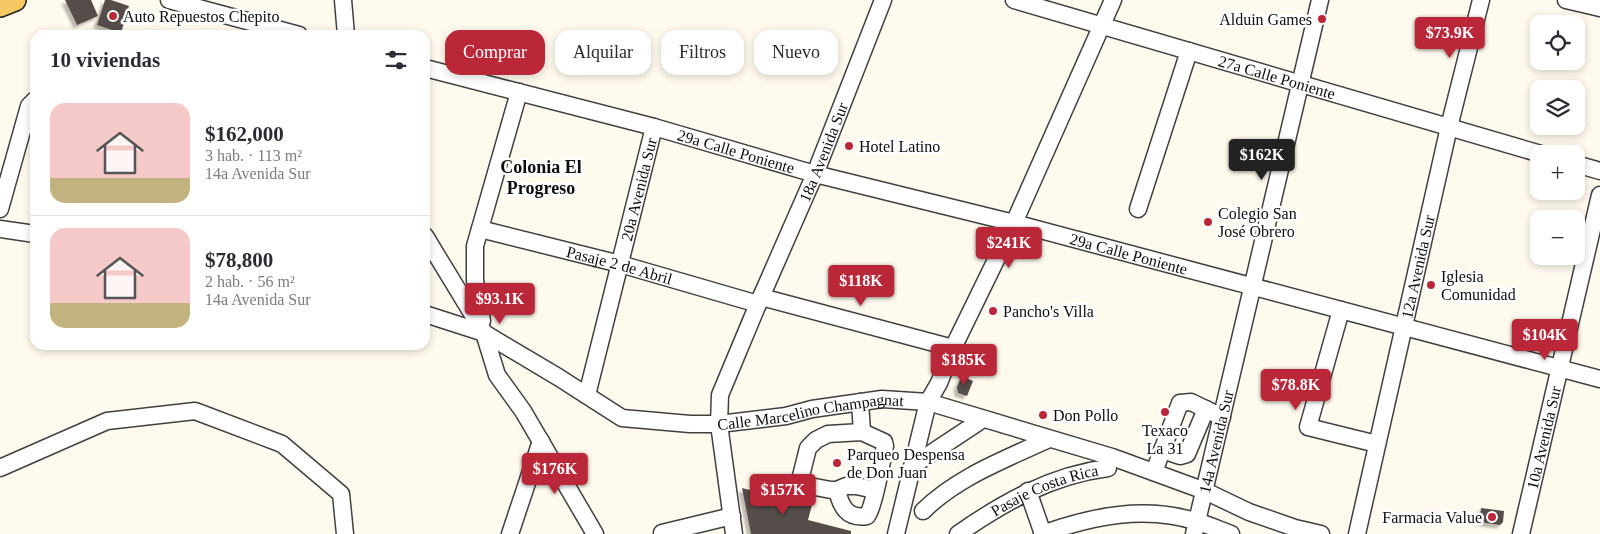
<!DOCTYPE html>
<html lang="es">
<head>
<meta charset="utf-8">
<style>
	body { margin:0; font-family:Georgia,serif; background:#f2f2f3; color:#2b2b33; height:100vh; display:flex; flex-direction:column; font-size:19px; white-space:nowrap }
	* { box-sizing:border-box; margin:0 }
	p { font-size:16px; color:#7c7c81 }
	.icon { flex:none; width:28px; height:28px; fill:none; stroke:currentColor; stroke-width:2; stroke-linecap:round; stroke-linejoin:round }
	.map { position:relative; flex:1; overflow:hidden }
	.panel { position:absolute; left:30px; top:30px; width:400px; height:320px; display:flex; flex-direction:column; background:#fff; border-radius:15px; box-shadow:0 2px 8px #0003 }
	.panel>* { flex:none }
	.top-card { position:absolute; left:445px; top:30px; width:475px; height:45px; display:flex; gap:10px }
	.controls { position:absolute; left:1530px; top:15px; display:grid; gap:10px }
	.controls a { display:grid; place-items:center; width:55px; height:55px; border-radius:10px; background:#fff; box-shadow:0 2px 8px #0003; font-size:25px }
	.price { position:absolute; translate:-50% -42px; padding:0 11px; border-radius:5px; background:#ba2738; color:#fff; font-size:16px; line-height:32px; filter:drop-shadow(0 1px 2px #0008) }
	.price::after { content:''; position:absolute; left:50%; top:30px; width:15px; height:11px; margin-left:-8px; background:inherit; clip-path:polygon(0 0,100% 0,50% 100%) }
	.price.on { background:#222; color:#fff }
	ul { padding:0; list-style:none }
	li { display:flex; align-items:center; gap:15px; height:125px; padding:0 20px }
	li+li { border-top:1px solid #e1e1e2 }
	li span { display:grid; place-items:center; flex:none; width:140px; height:100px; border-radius:15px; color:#555 }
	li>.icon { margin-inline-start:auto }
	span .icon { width:60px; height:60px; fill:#fffc; stroke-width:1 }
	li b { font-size:21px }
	h2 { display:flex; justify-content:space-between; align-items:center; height:60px; padding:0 20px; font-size:21px }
	.chip { padding:0 18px; border-radius:15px; background:#fff; box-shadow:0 2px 8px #0003; font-size:18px; line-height:45px }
	.chip.on { background:#ba2738; color:#fff }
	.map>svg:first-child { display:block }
	.building { fill:#554d49; filter:url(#shadow) }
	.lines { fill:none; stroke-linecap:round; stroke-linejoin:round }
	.minor-casing { stroke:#404040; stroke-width:19 }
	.major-casing { stroke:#1e1e1e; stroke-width:24 }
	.minor { stroke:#fff; stroke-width:16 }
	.major { stroke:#f6c965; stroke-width:21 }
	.poi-dot { fill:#ba2738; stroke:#fff; stroke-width:2 }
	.labels { text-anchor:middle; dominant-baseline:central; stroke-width:5; stroke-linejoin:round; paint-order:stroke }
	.poi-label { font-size:16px; fill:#0d0d0d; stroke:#fff; text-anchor:start }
	.street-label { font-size:16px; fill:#0d0d0d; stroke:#fff }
	.neighbourhood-label { font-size:18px; font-weight:bold; fill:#0d0d0d; stroke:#fff }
</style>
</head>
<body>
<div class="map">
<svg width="1600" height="534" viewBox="0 0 1600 534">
	<defs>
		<filter id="shadow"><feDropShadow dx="-3.5" dy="3.5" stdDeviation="1" flood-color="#0004"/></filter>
	</defs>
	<rect width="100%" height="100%" fill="#fffaed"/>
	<!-- building -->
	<path class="building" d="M65,0h26l7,16 -21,9z
		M105,0h6l18,6 -8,27 -24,-8z
		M962,376l11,5 -6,15 -9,-3 -1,-6z
		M742,488l43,11 2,-5 26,7 -5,19 43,11v3h-100z
		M1481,508l23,3 -1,11 -3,3 -21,-3z"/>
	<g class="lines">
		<defs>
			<g id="minor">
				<path d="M169,0l130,35"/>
				<path d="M343,0l3,35"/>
				<path id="s1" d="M1014,0l527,154"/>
				<path d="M1566,0l34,8"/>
				<path id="s2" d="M425,68l229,59 161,47 199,49 586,156"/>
				<path d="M1576,164l24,7"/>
				<path d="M0,209l29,-103 6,-6"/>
				<path d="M1138,209l51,-158"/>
				<path d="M0,229l35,5"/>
				<path id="s3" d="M480,229l140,35 138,40"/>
				<path d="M425,236l59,97 13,42 26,36 72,123"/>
				<path d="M761,297l192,51"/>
				<path d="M1341,310l-33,117 69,17"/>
				<path id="s4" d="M425,314l59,19 74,44 64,41 68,6h29l67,-8 26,-7 70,-10 46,3 184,55 93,34 44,21 46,16 26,6"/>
				<path d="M482,321l-7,-41v-34l44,-154"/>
				<path id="s5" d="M587,395l67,-268"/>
				<path d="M860,402l2,30"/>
				<path d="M1162,450l18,6 7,-2 19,-45"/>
				<path d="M912,466l71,-47"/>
				<path d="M0,468l107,-47 88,-10 87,33 59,50 4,40"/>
				<path d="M1154,472l26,-69 11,-1 31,15"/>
				<path d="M837,490c4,17 10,29 30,26 7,-9 15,-56 18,-70l-1,-4 -22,-10 -34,2 -12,6 -8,8 -9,36 32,6h6l9,-4h10l19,4"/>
				<path d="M1028,491l15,43"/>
				<path d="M923,511c34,-34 83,-52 126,-72"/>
				<path d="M662,533l70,-17"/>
				<path d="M510,534l31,-93"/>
				<path id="s6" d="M734,534l-15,-110 1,-29 38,-91 57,-130 68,-174"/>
				<path d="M896,534l32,-132 11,-19 14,-35 61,-125 99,-223"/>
				<path id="s7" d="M958,534c46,-32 94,-59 150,-66"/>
				<path d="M1042,534c51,-18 103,-29 156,-12 11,3 22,8 33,12"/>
				<path id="s8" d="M1194,534l126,-534"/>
				<path id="s9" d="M1357,534l92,-407 32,-127"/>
				<path id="s10" d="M1521,534l79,-339"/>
			</g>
			<path id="major" d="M0,6l15,-6"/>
		</defs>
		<!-- minor casing -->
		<use href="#minor" class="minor-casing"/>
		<!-- major casing -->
		<use href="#major" class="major-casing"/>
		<!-- minor -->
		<use href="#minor" class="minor"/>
		<!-- major -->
		<use href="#major" class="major"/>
	</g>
	<!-- markers -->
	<g class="poi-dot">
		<circle cx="113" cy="16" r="5"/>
		<circle cx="1322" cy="19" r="5"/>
		<circle cx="849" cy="146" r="5"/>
		<circle cx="1208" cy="222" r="5"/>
		<circle cx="1431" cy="285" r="5"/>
		<circle cx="993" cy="311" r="5"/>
		<circle cx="1165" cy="412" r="5"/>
		<circle cx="1043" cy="415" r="5"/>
		<circle cx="837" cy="463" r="5"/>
		<circle cx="1492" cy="517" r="5"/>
	</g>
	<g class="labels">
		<!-- poi labels -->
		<g class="poi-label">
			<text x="123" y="16">Auto Repuestos Chepito</text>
			<text x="1312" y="19" text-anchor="end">Alduin Games</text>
			<text x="859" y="146">Hotel Latino</text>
			<text x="1218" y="213">Colegio San<tspan x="1218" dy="18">José Obrero</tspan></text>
			<text x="1441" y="276">Iglesia<tspan x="1441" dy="18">Comunidad</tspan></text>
			<text x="1003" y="311">Pancho's Villa</text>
			<text x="1053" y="415">Don Pollo</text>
			<text x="1165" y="430" text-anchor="middle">Texaco<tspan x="1165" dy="18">La 31</tspan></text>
			<text x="847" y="454">Parqueo Despensa<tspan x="847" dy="18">de Don Juan</tspan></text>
			<text x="1482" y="517" text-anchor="end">Farmacia Value</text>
		</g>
		<!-- street labels -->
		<g class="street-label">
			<text stroke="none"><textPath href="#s1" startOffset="274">27a Calle Poniente</textPath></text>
			<text stroke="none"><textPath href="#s2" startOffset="322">29a Calle Poniente</textPath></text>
			<text stroke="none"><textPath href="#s6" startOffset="404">18a Avenida Sur</textPath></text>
			<text stroke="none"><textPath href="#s5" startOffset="212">20a Avenida Sur</textPath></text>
			<text stroke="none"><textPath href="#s2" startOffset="728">29a Calle Poniente</textPath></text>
			<text stroke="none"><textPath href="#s3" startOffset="144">Pasaje 2 de Abril</textPath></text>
			<text stroke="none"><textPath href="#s9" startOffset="274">12a Avenida Sur</textPath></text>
			<text stroke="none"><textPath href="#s4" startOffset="414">Calle Marcelino Champagnat</textPath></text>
			<text stroke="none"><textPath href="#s10" startOffset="99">10a Avenida Sur</textPath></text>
			<text stroke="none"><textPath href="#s8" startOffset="95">14a Avenida Sur</textPath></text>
			<text stroke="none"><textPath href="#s7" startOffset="98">Pasaje Costa Rica</textPath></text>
		</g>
		<!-- neighbourhood labels -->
		<g class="neighbourhood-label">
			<text x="541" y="167">Colonia El<tspan x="541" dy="21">Progreso</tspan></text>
		</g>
	</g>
</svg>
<div class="controls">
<a><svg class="icon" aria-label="locate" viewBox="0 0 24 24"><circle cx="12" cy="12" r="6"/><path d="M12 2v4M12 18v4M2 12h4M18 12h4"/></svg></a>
<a><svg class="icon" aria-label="layers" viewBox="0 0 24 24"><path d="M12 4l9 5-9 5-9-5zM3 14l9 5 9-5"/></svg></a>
<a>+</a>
<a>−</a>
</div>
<b class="price" style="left:1450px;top:59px">$73.9K</b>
<b class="price on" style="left:1262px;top:181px">$162K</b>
<b class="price" style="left:1009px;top:269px">$241K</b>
<b class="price" style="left:861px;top:307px">$118K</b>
<b class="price" style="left:500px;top:325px">$93.1K</b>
<b class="price" style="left:1545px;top:361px">$104K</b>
<b class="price" style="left:964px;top:386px">$185K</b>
<b class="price" style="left:1296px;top:411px">$78.8K</b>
<b class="price" style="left:555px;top:495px">$176K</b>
<b class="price" style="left:783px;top:516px">$157K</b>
<div class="top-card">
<a class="chip on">Comprar</a>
<a class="chip">Alquilar</a>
<a class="chip">Filtros</a>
<a class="chip">Nuevo</a>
</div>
<section class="panel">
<h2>10 viviendas<svg class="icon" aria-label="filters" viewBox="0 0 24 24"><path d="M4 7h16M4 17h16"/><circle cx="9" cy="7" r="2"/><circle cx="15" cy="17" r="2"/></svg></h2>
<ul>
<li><span style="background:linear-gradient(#f6c9c9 75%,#c2b280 0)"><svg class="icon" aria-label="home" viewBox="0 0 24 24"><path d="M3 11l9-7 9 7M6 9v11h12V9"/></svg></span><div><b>$162,000</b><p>3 hab. · 113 m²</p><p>14a Avenida Sur</p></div></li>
<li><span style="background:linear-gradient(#f6c9c9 75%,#c2b280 0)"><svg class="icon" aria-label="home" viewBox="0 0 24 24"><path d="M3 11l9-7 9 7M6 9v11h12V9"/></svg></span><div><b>$78,800</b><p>2 hab. · 56 m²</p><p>14a Avenida Sur</p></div></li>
</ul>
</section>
</div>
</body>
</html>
